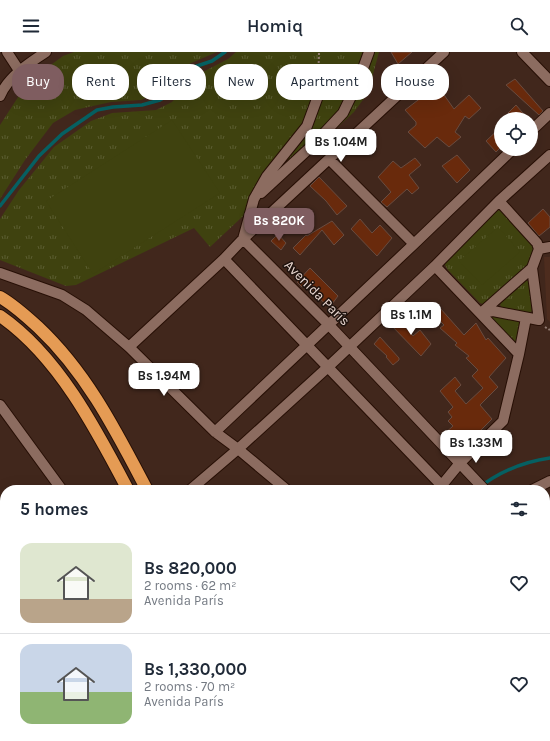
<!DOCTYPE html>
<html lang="en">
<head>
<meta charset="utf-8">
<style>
	body { margin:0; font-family:Karla,sans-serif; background:#f6f6f7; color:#1f2937; height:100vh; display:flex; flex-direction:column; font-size:15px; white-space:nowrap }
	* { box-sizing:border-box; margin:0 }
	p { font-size:13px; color:#747a83 }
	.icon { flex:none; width:22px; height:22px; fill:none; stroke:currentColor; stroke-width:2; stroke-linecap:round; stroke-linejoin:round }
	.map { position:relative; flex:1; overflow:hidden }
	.details { position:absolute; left:0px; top:433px; width:550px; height:256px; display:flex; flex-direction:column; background:#fff; border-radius:16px 16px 0 0; box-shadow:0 4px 16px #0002 }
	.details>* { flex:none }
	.banner { position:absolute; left:12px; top:12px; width:526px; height:36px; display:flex; gap:8px }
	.tools { position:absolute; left:494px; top:60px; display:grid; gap:8px }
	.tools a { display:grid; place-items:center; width:44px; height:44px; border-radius:50%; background:#fff; box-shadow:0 4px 16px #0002; font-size:20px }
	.price { position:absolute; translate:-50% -34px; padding:0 9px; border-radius:8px; background:#fff; color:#222; font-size:13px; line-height:26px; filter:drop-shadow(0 1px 2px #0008) }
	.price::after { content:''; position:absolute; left:50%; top:24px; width:12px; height:9px; margin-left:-6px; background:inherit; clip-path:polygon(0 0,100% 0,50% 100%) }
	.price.on { background:#7f5d60; color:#fff }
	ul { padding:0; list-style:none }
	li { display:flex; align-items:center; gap:12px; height:100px; padding:0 20px }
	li+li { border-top:1px solid #e0e1e3 }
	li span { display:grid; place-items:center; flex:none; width:112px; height:80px; border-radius:12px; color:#555 }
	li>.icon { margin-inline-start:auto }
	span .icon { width:48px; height:48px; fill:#fffc; stroke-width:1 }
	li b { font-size:17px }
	h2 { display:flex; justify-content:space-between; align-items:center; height:48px; padding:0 20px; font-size:17px }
	.chip { padding:0 14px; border-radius:16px; background:#fff; box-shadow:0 4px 16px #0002; font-size:14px; line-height:36px }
	.chip.on { background:#7f5d60; color:#fff }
	header { display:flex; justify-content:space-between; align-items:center; height:52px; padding:0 20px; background:#fff; font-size:18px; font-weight:600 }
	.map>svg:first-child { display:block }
	.built { fill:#4d2c1e }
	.grass { fill:url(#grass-tufts) }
	.park { fill:#3f420f }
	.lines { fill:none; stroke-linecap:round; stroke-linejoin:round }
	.stream { stroke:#066062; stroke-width:3.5 }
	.building { fill:#692a0c; stroke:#694c40 }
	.minor-casing { stroke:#270f05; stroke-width:12 }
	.highway-casing { stroke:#270f05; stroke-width:14 }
	.path { stroke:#927c72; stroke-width:2; stroke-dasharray:2 2; stroke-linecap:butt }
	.minor { stroke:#8c6c60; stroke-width:10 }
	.highway { stroke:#e59b54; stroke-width:12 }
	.labels { text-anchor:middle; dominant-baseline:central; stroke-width:3; stroke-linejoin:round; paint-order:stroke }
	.street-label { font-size:14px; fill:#ead8d1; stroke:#1f130e }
</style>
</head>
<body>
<header><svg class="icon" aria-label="menu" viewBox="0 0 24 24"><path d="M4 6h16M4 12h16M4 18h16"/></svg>Homiq<svg class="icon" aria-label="search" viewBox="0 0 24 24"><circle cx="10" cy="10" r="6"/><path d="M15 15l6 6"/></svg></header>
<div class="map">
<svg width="550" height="689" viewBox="0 0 550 689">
	<defs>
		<pattern id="grass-tufts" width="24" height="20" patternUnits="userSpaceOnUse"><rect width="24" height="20" fill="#3f420f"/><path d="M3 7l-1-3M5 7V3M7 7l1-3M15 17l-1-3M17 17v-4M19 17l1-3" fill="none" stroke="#5b5d31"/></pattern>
	</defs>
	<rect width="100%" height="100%" fill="#41271c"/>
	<!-- built -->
	<path class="built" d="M544,205h6v65l-3,-3z"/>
	<!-- grass -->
	<path class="grass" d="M74,0h143l-28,12 -26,27 -22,9 -30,2 -36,8 -22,13 -28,37 -25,39v-74l22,-34 15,-16 26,-19z
		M236,0h143l-11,41 -14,19 -144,135 -16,-19 -118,57 -10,1 -66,-26v-41l19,-29 35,-43 37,-26 21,-8 44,-3 16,-8 25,-27 31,-16z
		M496,158l6,1 29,29 3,11 -3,11 -42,39 -6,3 -3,-1 -32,-33 -3,-5v-4z
		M526,228l3,2 3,29 -3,2 -28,-5 -1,-5z
		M493,263l26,6 1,2 -3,21h-2l-25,-27z
		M545,525l5,7v27l-5,-7z"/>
	<!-- park -->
	<path class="park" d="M172,68l48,73 -127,81 -47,-73z
		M498,175l22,25 -38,33 -23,-24z"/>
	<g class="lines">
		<!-- stream -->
		<path class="stream" d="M0,154l39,-50 23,-22 35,-24 16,-3 29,-2 18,-5 18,-11 16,-22 18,-6 13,-9
			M476,438c22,-18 46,-28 74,-32
			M129,689l16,-5"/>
	</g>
	<!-- building -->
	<path class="building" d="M391,0h21l-14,12z
		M430,23l24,34 15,-14 12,13 -12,11 -4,-3 -10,16 6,5 -12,10 -12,-10 -12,11 -17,-16 8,-7v-3l-11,-12 17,-13 -7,-8z
		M515,27l28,32 -4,4 -33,-30z
		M516,53l12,14h-14l-6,-6z
		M501,75v20l-5,5 -10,-11z
		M457,103l13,15 -13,13 -15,-17z
		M415,106l6,7 -12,10 10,13 -7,6 -5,-5 -20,18 -6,-5 10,-10 -13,-15 15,-16 8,7z
		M319,125l28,29 -10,9 -11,-14 -16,-15z
		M543,157l7,8v10l-11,9 -11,-13z
		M360,167l12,14 8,-8 12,13 -15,18 -26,-27z
		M332,169l12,14 -10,10 -12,-15 -22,25 -7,-7 13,-13 1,1z
		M278,182l8,9 -5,7 -10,-9z
		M310,216l28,28 -9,12 -23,-24 -4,3 -5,-5z
		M440,256l24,27 12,-12 10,17 2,-2 18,20 -17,19 9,10 -18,18 12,14 -22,22 -7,-6 -9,11 -11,-11 10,-9 -5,-5 4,-4 -4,-5 5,-5 -13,-16 15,-14 6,8 -6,6 11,13 17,-16 -11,-12 6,-6 -12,-12 3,-2 -14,-11 2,-2 -17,-15 4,-3 -10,-10z
		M395,263l18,21 7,-6 11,14 -10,12 -33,-34z
		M380,285l19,21v2l-6,5 -7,-8 1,-1 -13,-12z"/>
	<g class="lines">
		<defs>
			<path id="minor" d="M7,0l13,20
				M522,0l28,29
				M0,44c8,-19 29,-33 46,-44
				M318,44l-11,30 -40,50 -13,23 -11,40 86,86 156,165
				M531,79l19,-18
				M329,107l85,85
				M261,141l53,-49 29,-31 15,-31 11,-30
				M499,149l38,42 2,6
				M224,207l222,231
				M435,214l84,88
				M0,221l62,22 24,15 43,37 86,85 23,17 49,41
				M481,261l12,-2 46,9 -7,-52 7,-19 11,-2
				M481,261l51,-45
				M129,295l95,-88 19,-20 201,-187
				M0,353l62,85
				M215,380l199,-188 99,-95
				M190,438l48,-41 90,-82 107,-101 64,-65 51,-46
				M436,438l6,-5 18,-22 43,-42 16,-67 7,-36
				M532,438l18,-9
				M545,516l5,6
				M545,566l5,6
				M209,684l3,5
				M367,684l4,5
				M509,684l3,5
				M110,689l14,-5"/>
			<path id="highway" d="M0,245c14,8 26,19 38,30 49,46 78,104 109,163
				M0,264c58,40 96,113 128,174
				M258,684l2,5
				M277,684l3,5"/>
		</defs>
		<!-- minor casing -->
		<use href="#minor" class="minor-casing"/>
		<!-- highway casing -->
		<use href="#highway" class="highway-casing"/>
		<!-- path -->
		<path class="path" d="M318,35l1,-35
			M545,275l5,3"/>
		<!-- minor -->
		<use href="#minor" class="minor"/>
		<!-- highway -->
		<use href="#highway" class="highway"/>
	</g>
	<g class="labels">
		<!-- street labels -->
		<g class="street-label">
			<text transform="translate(317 241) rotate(45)">Avenida París</text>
		</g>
	</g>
</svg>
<div class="tools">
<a><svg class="icon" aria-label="locate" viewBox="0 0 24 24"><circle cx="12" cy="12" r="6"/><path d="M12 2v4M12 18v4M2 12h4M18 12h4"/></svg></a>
</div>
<b class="price" style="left:341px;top:111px">Bs 1.04M</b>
<b class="price on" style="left:279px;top:190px">Bs 820K</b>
<b class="price" style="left:411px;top:284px">Bs 1.1M</b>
<b class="price" style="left:164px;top:345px">Bs 1.94M</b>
<b class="price" style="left:476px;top:412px">Bs 1.33M</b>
<div class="banner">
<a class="chip on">Buy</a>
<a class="chip">Rent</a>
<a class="chip">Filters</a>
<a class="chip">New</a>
<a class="chip">Apartment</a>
<a class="chip">House</a>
</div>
<section class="details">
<h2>5 homes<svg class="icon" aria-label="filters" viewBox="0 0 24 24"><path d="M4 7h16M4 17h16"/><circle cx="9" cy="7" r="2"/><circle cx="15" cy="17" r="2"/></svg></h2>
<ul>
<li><span style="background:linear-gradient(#dfe7d0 70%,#b9a48a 0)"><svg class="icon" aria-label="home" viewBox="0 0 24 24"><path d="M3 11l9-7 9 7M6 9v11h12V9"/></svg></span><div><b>Bs 820,000</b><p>2 rooms · 62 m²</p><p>Avenida París</p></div><svg class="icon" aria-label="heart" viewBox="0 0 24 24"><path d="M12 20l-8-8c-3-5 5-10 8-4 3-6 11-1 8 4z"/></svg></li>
<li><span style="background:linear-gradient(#c9d6e8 60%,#8fb573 0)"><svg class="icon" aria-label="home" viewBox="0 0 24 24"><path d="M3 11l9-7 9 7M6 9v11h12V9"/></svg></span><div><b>Bs 1,330,000</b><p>2 rooms · 70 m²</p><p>Avenida París</p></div><svg class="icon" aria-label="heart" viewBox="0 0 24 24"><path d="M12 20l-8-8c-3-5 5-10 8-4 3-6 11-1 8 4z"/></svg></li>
</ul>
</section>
</div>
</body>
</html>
